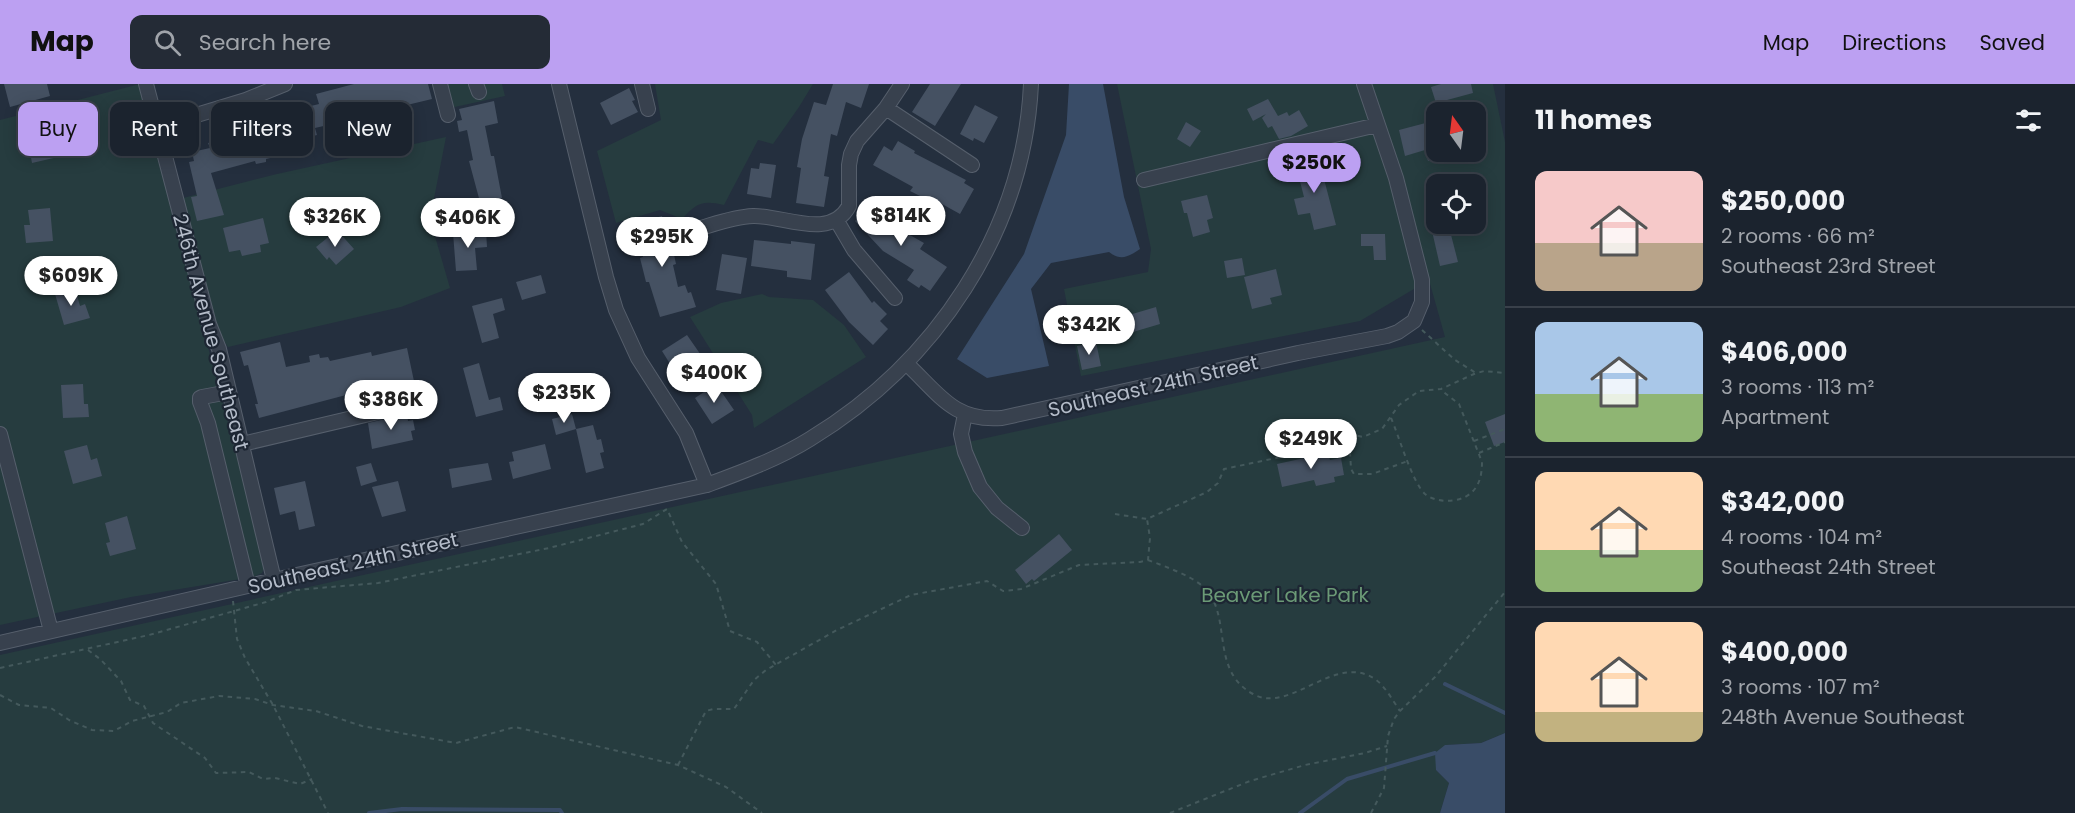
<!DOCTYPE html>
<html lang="en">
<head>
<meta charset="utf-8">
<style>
	body { margin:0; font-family:Poppins,sans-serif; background:#242b36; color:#f1f3f6; height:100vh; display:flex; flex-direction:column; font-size:22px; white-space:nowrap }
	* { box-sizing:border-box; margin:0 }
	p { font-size:20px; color:#a0a4aa }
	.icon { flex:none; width:33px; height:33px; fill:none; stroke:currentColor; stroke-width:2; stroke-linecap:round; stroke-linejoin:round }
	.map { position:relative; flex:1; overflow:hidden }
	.panel { display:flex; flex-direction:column; background:#1b232e; width:570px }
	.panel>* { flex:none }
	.hud { position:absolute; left:18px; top:18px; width:570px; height:54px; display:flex; gap:12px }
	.needle { width:39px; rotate:346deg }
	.buttons { position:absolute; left:1426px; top:18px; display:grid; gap:12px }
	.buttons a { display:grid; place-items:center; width:60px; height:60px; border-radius:12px; background:#1b232e; box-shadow:0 3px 15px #0003,0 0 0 2px #39404a; font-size:30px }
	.price { position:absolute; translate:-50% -51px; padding:0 14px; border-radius:21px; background:#fff; color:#222; font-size:20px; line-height:39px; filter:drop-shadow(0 2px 3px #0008) }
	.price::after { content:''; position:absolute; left:50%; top:36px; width:18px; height:14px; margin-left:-9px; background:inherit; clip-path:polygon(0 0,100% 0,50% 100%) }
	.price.selected { background:#bca0f2; color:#111 }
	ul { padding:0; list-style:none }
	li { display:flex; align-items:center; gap:18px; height:150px; padding:0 30px }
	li+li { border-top:2px solid #39404a }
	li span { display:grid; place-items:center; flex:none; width:168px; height:120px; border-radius:12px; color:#555 }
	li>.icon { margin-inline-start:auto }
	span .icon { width:72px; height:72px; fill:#fffc; stroke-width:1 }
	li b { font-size:26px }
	h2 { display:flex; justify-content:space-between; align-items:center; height:72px; padding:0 30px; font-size:26px }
	.pill { padding:0 21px; border-radius:12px; background:#1b232e; box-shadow:0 3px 15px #0003,0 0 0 2px #39404a; font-size:21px; line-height:54px }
	.pill.selected { background:#bca0f2; color:#111 }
	header { display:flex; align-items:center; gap:36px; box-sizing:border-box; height:84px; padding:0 30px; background:#bca0f2; color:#111 }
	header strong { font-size:28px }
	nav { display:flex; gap:33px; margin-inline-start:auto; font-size:21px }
	.search { width:420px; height:54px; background:#242b36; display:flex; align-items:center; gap:15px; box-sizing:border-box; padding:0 21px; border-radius:12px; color:#a0a4aa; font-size:22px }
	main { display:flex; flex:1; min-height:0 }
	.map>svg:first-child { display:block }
	.green { fill:#263c3f; fill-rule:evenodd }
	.water { fill:#394c67 }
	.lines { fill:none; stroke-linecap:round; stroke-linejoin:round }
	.stream { stroke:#394c67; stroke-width:4 }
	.building { fill:#455162 }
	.minor-casing { stroke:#565f6c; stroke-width:16 }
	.path { stroke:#44595c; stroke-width:2; stroke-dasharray:4.5 4.5; stroke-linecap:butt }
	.minor { stroke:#38414e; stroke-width:14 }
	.labels { text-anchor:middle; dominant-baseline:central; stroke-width:4.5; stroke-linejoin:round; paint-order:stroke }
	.street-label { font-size:20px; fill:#b4bcc9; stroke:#1d2633 }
	.park-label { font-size:20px; fill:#6b9a76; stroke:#1d2633 }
</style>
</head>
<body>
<header>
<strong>Map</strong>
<div class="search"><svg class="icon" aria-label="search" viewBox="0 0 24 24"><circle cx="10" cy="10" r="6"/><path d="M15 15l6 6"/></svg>Search here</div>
<nav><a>Map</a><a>Directions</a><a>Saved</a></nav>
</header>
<main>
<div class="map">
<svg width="1505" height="729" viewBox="0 0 1505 729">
	<rect width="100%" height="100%" fill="#242f3e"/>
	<!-- green -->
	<path class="green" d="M140,0l30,121 96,359 -4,9 -9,4 -122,20 -131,28v-505z
		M444,0h58l3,12 -55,12z
		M655,0h158l-14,23 -26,37 -15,-4 -34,65c-22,-5 -27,-2 -42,14l-22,-9 -44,13 -19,-72 64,-31z
		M1117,0h376l12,58v591l-24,10 -36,2 -9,25 13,13 -9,30h-1440v-158l1445,-318 -16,-57 -69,41 -279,55 -17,-87 84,-17 3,-23zM1437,28h39v40h-39zM1437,100h39v40h-39z
		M446,53l-16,82 20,69 -49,19 -173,40 -14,-21 -31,-128 94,-24z
		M762,210l7,3 44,3 31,25 22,32 -112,71 -2,-13 -62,-98 31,-14z"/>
	<!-- water -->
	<path class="water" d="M1069,0h34l21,113 16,52c-12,8 -19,12 -31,3l-58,11 -20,26 18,77 -62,12 -30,-19 67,-105 42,-119z
		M1505,649v80h-65l9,-30 -13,-13 -1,-17 10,-8 36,-2z"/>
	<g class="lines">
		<!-- stream -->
		<path class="stream" d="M1445,600l60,29
			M369,729l33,-4 158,1 2,3
			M1300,729l47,-34 88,-26"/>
	</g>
	<!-- building -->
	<path class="building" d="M4,0h43l3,12 -40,11z
		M354,0h74l4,15 -25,6 -1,-4 -62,16 1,4 -30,7 2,7 -28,7 2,11 -25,6v3l-10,2 -1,-3 -44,12 13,42 -27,6 -6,-24 6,-1 -8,-34 5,-1 -2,-9 18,-4 -2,-5 26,-7 -1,-3 29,-7 -2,-5 27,-6 -1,-3 33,-8 -3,-10z
		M833,0h36l-8,24 -15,-6 -9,34 -6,-2 -7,42 5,1 -5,30 -28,-4 5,-35 -4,-1 5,-28 12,-37 12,3z
		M930,0h31l-26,42 -23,-14z
		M1441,0h30l2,9 -37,10 -5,-16z
		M629,4l6,12 -3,1 6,11 -27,13 -11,-22z
		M1268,15l10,17 9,-4 2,4 10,-6 9,16 -17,10 -12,3 -7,-13 -4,2 -6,-10 4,-4 -13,7 -6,-12z
		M494,17l4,22 -13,3 6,30h3l8,42 -22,4 -11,-41 4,-1 -6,-30 -8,2 -2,-11 5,-1 -3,-11z
		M975,21l23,12 -14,26 -10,-5 -1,3 -13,-7z
		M1437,36v39l-9,2 -3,-11 -20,6 -6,-26z
		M1186,38l15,9 -11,16 -13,-8z
		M45,43l4,18 6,-2 3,14 -26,6 -6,-32z
		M898,57l17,10 -1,2 52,27 -2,3 10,6 -14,25 -27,-15 -1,3 -22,-11 3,-4 -40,-22 11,-19 8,5z
		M1318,72l18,69 -22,5 -4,-17 -12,2 -4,-16 10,-2 -9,-35z
		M760,79l16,2 -5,33 -24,-4 4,-26 8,1z
		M1207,111l6,23 -6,2 3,12 -17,5 -6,-24h-3l-3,-12z
		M875,117l21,22 -2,3 30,17 -4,6 27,18 -17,24 -9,-6 -2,3 -12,-8 7,-10 -31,-19 -28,-30z
		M50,124l3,33 -27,2 -2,-18h6l-2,-15z
		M662,132l9,35 2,-1 3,14 -3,1 5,22 7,-2 3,8 3,-1 5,15 -36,10 -11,-35h-3l-6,-24 3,-1 -9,-33z
		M263,134l6,25 -9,2 1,7 -19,4 -2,-6 -11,2 -6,-24z
		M1449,143l9,35 -18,4 -8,-35z
		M337,146l17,19 -18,16 -7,-8 -2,3 -11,-13z
		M486,146l1,17 -12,1 2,22 -21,1 -3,-38z
		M1361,150h24l1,26h-12l-1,-14h-12z
		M754,156l37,4v-3l24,3 -4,36 -24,-3v-6l-36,-5z
		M722,170l25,4 -6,36 -25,-4z
		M1242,174l3,17 -18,3 -3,-17z
		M1276,185l6,26 -12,3 2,6 -20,5 -8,-32z
		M849,188l23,31 2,-2 13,13 -7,7 8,8 -15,16 -24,-23 -24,-32z
		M541,191l5,18 -24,7 -6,-18z
		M75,204l5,18 5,-2 5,14 -26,7 -9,-31z
		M502,214l3,12 -12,4 6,24 -17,5 -10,-37z
		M1156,223l4,17 -54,16 -4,-17z
		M687,251l16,23 -26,17 -15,-24z
		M280,258l6,25 24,-5 -1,-6 10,-2 1,4 8,-1 2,4 41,-9 1,4 35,-8 8,38 -49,9 -1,-5 -106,28 -4,-14h3l-10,-39 -4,1 -4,-14z
		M1096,258l5,24 -19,4 -5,-24z
		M479,279l10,37 11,-3 3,13 -27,7 -13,-49z
		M83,300l1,20h4l1,13 -26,1 -2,-33z
		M716,300l18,26 -22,14 -17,-26z
		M407,330l1,7 5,-1 2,10 -4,1 2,9 -41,9 -4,-26z
		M572,330l4,15 -20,6 -4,-16z
		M1505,330v28l-11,4 -9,-24z
		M593,341l4,15 4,-1 3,13 -4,1 4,15 -18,5 -10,-44z
		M545,360l6,25 -38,10 -4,-17 5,-1 -2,-9z
		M87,361l4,15 6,-2 5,18 -29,8 -9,-33z
		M1327,365l3,11 11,-2 3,17 -10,2 1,5 -19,4 -2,-6 -32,7 -5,-23 32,-7 -1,-4z
		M371,379l6,18 -16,5 -5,-19z
		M488,379l4,17 -40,8 -3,-19z
		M305,397l10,45 -16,4 -4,-19 -15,4 -6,-27z
		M398,397l8,30 -24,6 -10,-30z
		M127,432l9,33 -26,7 -4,-13 4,-1 -5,-19z
		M1059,450l13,16 -38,31 -2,-2 -6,5 -11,-14z"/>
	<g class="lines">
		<defs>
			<path id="minor" d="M146,0l63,240 10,25 55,231
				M440,0l8,31
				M476,0l3,8
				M559,0l47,193 10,33 22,48 48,75 21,52
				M642,0l6,25
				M886,24l86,57
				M157,43l89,-27 39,-16
				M1144,96l233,-55
				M837,137l17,29 41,48
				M697,145c18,-5 36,-12 56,-13 30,-1 77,25 96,-10v-41l2,-11 6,-13 29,-33 16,-24
				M907,280c32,30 47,58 95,54l296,-65 89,-17 11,-4 16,-11 8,-19v-22l-26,-102 -32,-94
				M229,308l-27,5 -2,1v4l8,21 40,163
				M965,330l-4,20 4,18 15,35 17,21 25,20
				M0,350l51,197
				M242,360l157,-37
				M0,559l274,-63 433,-95c35,-13 71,-26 103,-46 125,-76 214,-207 221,-355"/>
		</defs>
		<!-- minor casing -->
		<use href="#minor" class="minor-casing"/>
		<!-- path -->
		<path class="path" d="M1422,246l33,30 21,13
			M1391,334c8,18 21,64 34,76 10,8 28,9 40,3 14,-7 17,-21 17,-35l-23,-58 -18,-14
			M1349,350l2,35 3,5h18l36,-13
			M1328,354l4,19 18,-3
			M1474,357l31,-12
			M1479,369l26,-11
			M1115,430l32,5 60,-27 11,-9 6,-14 57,-12 9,-12 54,-12 19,4 19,-8 17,-24 20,-14 22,-2 33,-15 10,-3 21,2
			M1148,476c18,7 49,17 60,32 23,29 3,79 45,102 37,21 82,-42 122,-15 10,7 18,22 25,32
			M233,517l4,38 8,19 28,47 55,108
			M88,566l12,9 21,22 9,19 14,6 9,17 52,35 11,15 33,-1 14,7 12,-1 25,6 12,-5
			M0,584l149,-33 117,-33 30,-12 82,-7 171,-35 94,-24 24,-15 15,33 34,42 14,47 27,11 19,23
			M0,611l19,10 32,3 18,12 23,10 22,1 18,-10 35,-9 14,-9 38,-7 36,3 18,6 43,6 46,15 94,17 59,-16 163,38 48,22 36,26
			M678,681l28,-54 7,-2h21l20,-29 12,-10 71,-40 74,-35 76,-14 16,10 18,-2 58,-24 61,-3 8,-2 2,-22 -3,-19
			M1170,729l80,-32 55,-16 60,-12 22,-7
			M1371,729l13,-25 4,-52 6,-17 6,-8 35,-34 70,-85"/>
		<!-- minor -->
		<use href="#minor" class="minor"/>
	</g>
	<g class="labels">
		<!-- street labels -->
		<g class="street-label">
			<text transform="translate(211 248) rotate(75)">246th Avenue Southeast</text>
			<text transform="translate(1153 302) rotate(-13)">Southeast 24th Street</text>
			<text transform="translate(353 479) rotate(-13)">Southeast 24th Street</text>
		</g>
		<!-- park labels -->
		<g class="park-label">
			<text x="1285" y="511">Beaver Lake Park</text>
		</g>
	</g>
</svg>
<div class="buttons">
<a><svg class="needle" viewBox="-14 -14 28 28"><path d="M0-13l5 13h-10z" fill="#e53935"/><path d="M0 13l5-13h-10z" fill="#a0a4aa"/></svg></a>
<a><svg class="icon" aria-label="locate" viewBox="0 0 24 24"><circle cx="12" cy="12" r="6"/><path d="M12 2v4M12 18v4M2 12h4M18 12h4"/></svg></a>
</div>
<b class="price selected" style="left:1314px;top:110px">$250K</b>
<b class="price" style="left:901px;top:163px">$814K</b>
<b class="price" style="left:335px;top:164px">$326K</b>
<b class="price" style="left:468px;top:165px">$406K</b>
<b class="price" style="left:662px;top:184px">$295K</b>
<b class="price" style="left:71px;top:223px">$609K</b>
<b class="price" style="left:1089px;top:272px">$342K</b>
<b class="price" style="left:714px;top:320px">$400K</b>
<b class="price" style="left:564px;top:340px">$235K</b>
<b class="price" style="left:391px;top:347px">$386K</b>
<b class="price" style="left:1311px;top:386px">$249K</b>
<div class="hud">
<a class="pill selected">Buy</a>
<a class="pill">Rent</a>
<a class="pill">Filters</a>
<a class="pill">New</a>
</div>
</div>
<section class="panel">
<h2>11 homes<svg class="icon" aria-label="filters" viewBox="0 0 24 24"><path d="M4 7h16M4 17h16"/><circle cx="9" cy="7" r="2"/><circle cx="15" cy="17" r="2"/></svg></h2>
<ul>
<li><span style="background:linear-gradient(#f6c9c9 60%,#b9a48a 0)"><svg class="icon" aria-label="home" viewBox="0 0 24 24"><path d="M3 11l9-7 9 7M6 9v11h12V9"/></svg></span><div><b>$250,000</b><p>2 rooms · 66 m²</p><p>Southeast 23rd Street</p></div></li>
<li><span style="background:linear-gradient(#a9c7e8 60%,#8fb573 0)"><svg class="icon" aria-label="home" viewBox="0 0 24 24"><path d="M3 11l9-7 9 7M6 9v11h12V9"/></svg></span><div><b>$406,000</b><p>3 rooms · 113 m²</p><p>Apartment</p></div></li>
<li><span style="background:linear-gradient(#ffd9b3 65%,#8fb573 0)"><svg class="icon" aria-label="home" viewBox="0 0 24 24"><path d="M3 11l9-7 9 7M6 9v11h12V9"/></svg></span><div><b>$342,000</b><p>4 rooms · 104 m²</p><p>Southeast 24th Street</p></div></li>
<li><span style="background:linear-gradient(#ffd9b3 75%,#c2b280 0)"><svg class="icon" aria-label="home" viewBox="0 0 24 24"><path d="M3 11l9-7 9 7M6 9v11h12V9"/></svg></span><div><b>$400,000</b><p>3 rooms · 107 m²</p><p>248th Avenue Southeast</p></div></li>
</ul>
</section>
</main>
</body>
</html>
